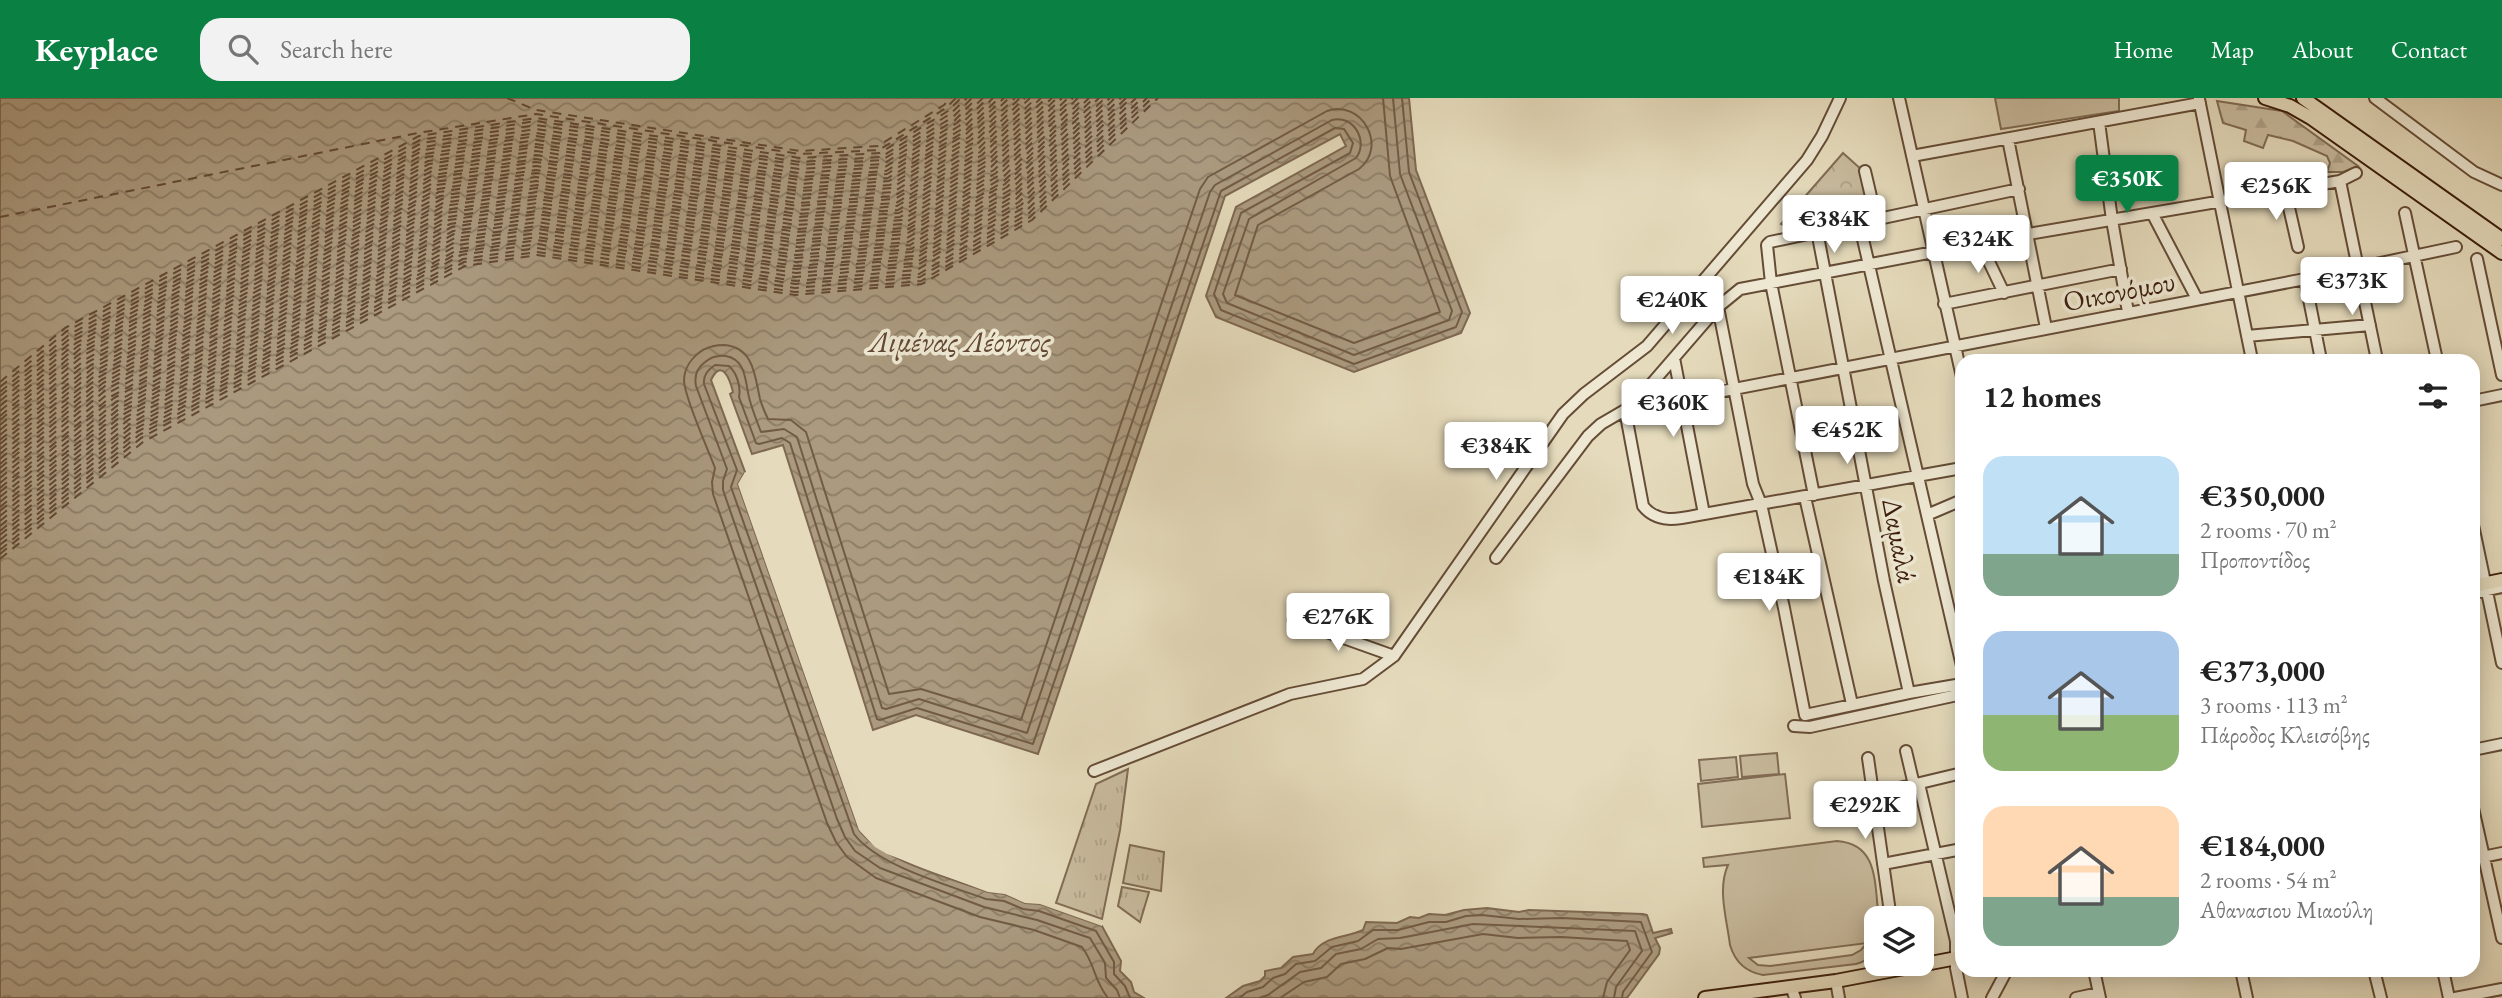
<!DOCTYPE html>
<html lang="en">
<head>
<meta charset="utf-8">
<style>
	body { margin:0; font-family:"EB Garamond",serif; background:#f2f2f2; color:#222; height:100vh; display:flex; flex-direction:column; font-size:26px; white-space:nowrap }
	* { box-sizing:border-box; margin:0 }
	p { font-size:23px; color:#767676 }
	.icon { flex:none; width:38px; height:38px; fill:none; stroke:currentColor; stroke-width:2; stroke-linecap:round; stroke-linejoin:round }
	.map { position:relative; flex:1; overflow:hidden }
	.details { position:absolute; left:1955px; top:256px; width:525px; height:623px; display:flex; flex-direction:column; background:#fff; border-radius:21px; box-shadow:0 4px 18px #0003 }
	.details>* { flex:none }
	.buttons { position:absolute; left:1864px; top:808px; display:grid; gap:14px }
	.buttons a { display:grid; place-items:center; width:70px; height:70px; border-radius:14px; background:#fff; box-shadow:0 4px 18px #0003; font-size:35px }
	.price { position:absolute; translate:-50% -60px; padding:0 16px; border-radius:7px; background:#fff; color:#222; font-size:23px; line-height:46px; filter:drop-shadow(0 2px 4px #0008) }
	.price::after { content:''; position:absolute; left:50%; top:42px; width:21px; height:16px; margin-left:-10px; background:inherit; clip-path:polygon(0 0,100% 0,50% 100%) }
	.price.active { background:#0b8043; color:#fff }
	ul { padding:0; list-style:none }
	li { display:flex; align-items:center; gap:21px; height:175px; padding:0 28px }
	li span { display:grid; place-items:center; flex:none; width:196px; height:140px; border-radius:21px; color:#555 }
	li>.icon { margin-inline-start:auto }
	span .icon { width:84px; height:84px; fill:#fffc; stroke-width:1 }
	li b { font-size:30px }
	h2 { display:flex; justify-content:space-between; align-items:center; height:84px; padding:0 28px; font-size:30px }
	header { display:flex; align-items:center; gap:42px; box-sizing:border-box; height:98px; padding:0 35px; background:#0b8043; color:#fff }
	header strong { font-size:33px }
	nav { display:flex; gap:38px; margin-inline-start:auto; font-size:24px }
	.search { width:490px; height:63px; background:#f2f2f2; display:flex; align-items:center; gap:18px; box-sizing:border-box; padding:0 24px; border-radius:21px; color:#767676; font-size:26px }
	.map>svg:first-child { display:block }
	.grass { fill:url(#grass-tufts); stroke:#816c54; stroke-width:2 }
	.forest { fill:url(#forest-firs); stroke:#816c54; stroke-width:2 }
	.park { fill:url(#park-crowns); stroke:#816c54; stroke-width:2 }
	.pitch { fill:#c8bb9e; stroke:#816c54; stroke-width:2; fill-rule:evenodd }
	.water { fill:url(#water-waves); stroke:#7e6850; stroke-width:2 }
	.pier { fill:#e5dbbc }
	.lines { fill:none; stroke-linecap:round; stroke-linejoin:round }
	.shore { stroke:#725b44; stroke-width:2 }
	.ferry { stroke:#624833; stroke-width:2; stroke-dasharray:9 7; stroke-linecap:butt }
	.minor-casing { stroke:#654c36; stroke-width:14 }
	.major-casing { stroke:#3a1c0a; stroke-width:16 }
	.minor { stroke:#eee8d3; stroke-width:10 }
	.major { stroke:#e5dbbc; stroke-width:12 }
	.labels { text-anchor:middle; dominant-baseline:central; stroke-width:7; stroke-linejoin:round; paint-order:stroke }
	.street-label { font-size:28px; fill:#3a1c0a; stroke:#eee8d3 }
	.water-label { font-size:30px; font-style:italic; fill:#624833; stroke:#eee8d3 }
</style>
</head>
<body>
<header>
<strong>Keyplace</strong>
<div class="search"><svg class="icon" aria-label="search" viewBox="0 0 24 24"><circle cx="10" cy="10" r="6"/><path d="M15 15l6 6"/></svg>Search here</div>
<nav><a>Home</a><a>Map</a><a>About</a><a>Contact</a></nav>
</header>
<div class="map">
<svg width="2502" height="900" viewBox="0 0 2502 900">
	<defs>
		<pattern id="grass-tufts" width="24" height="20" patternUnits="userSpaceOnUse" patternTransform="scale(1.75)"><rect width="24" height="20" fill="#c8bb9e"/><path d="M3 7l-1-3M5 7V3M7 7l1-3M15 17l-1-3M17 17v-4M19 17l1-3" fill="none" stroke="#ada087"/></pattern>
		<pattern id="forest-firs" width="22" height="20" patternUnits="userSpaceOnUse" patternTransform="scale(1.75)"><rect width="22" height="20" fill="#c8bb9e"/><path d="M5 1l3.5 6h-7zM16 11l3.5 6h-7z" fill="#ada087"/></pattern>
		<pattern id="park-crowns" width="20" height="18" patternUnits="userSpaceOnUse" patternTransform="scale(1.75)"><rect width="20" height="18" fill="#c8bb9e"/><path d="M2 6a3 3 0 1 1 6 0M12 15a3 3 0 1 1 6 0" fill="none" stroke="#ada087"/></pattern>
		<pattern id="water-waves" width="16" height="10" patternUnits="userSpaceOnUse" patternTransform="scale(1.75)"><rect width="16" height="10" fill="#ab9a7f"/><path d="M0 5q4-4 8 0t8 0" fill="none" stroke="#8c7d66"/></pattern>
	</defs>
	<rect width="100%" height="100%" fill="#e5dbbc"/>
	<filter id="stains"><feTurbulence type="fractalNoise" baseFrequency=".00286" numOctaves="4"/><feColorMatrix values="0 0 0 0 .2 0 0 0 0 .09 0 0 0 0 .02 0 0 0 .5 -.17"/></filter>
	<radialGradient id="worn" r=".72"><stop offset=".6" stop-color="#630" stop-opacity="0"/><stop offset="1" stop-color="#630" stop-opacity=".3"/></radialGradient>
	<!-- grass -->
	<path class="grass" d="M1128,671l-8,61 -18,89 -46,-16 40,-119z
		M1130,747l34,7 -3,39 -38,-8z
		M1122,789l27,5 -9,30 -22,-16z"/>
	<!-- forest -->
	<path class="forest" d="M2217,3l65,10 76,55 -15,6h-16l3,-9 -3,-7 -34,-15 -25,-6 -5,13 -19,-7 2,-11 -23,-7z"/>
	<!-- park -->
	<path class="park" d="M1843,55l19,17 10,46 -73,17 -18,-9z"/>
	<!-- pitch -->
	<path class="pitch" d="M1995,0h124v13l-118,18z
		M1777,655l2,21 -37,3 -2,-21z
		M1736,659l2,20 -37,4 -2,-21z
		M1785,676l5,44 -88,9 -4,-43z
		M1837,743c43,3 37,45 42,78h-3c0,21 6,38 -20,45l-93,11c-17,-3 -28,-13 -33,-30 -3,-25 -13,-56 -2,-80l-24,2 -1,-9zM1867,845l-6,7 -9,5 -82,11 -12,-1 -9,-7z"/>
	<!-- water -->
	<path class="water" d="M0,0h1409l7,72 54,143 -9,20 -107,39 -138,-55 -10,-21 30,-89 110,-61 -6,-12 -115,62 -187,558 -122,-39 -43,15 -90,-285 -31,9 -22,-60 3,-2c-3,-12 -11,-35 -22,-12l34,92 -7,12 121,346c25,32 91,48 129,62l17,2 20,9 15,1 62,22 19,35 -1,10 11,11 3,10 10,6h-1144z
		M1487,810l32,4 10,-2 114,4 4,1 6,18 18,-4 1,4 -17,5 5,10 -1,6 -32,44h-401l17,-12 17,-5 5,-5v-5l16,-3 12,-11 20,-3c9,-18 34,-16 50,-24l3,-8 31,1 13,-6 9,1 10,-4 16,1 19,-5z"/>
	<!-- pier -->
	<path class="pier" d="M745,374l3,1 -6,12 114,328 14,25 18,13 101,38 17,2 20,8 15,2 41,14 20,7v4l-62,-22 -15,-1 -20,-9 -17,-2 -101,-38 -12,-7 -16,-17 -121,-346z"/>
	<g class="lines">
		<!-- shore -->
		<path class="shore" d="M1108,900c-15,-19 -12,-32 -26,-51l-48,-17 -54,-13 -104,-39 -29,-21 -11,-15 -9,-19 -114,-329 -1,-12 3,-14c-7,-19 -30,-69 -31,-87 0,-13 8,-24 19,-31 7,-4 14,-5 21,-5 30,2 31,32 36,54 2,7 5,14 8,20l23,1 15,12 83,262 32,-5 100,31 179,-531 8,-12 119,-66c35,-12 61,36 32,58l-101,56 -23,70 119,48 86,-31 -50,-136 -7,-78
			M1120,900l-3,-8 -11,-12 -1,-15 -15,-25 -53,-18 -53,-13 -104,-39 -25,-17 -10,-14 -8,-18 -114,-329v-9l4,-12 -31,-83c-2,-10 1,-18 9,-24 6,-5 13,-7 21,-6 22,4 19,30 24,45 3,10 7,21 11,31l23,-3 13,8 85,271 4,1 33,-10 108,34 183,-541 5,-7 117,-65c21,-6 37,21 24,38l-107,61 -26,75 4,9 127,52 95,-35 3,-9 -52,-137 -7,-76
			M1130,900l-5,-12 -11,-12v-12l-18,-31 -57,-20 -16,-2 -19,-8 -18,-2c-38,-14 -108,-33 -132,-65l-123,-347 6,-17 -33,-86c-1,-9 4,-14 11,-19l14,1c8,7 12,21 10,31l17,46 3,1 23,-6 8,5 87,276 3,1 37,-12 116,36 188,-553 114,-63 9,1 9,14 -3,10 -109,60 -27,81 7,16 133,54 102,-37 6,-15 -53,-140 -7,-74
			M1239,900l8,-6 16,-5 10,-9 12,-4 11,-10 19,-3 17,-14 26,-6 15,-11h25l31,-8h17l20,-6 16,-1 37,4 43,-1 79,4 11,30 -29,40 -1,6
			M1259,900l9,-3 32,-23 21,-4 15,-14 25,-5 17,-10 22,-1 73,-14 162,7 7,20 -26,36 -2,11
			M1280,900l24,-16 23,-5 14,-13 24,-5 23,-11 13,1 82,-15 35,4 43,-1 66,4 3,9 -23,32 -4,16"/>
		<!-- ferry -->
		<path class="ferry" d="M507,0l29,12 264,41 78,-5 66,-41 7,-7
			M0,119l418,-84 118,-19 264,40 79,-4 67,-42 10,-10
			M0,284l65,-54 354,-192 117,-18 264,40 80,-5 68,-42 13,-13
			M0,289l67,-56 353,-191 116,-19 264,41 81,-5 69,-43 17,-16
			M0,294l70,-58 352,-191 114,-18 264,40 82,-5 71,-43 19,-19
			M0,298l72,-59 351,-190 113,-18 263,40 84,-5 72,-44 22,-22
			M0,303l74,-61 350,-190 112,-17 263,40 86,-6 72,-44 26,-25
			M0,308l76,-63 349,-189 111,-18 263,41 87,-6 73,-45 29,-28
			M0,313l78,-65 349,-189 109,-17 263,40 88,-6 75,-45 31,-31
			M0,318l80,-67 348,-188 108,-17 263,40 89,-6 76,-46 35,-34
			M0,322l82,-68 347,-188 107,-17 263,41 90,-7 77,-47 38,-36
			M0,327l84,-70 346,-187 106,-17 263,40 91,-6 79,-48 40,-39
			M0,332l86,-71 346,-188 104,-16 263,40 92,-7 80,-48 44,-42
			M0,337l88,-73 345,-187 103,-16 262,40 95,-7 80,-49 47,-45
			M0,342l91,-75 343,-187 102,-16 262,41 96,-7 81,-50 50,-48
			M0,346l93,-76 342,-186 101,-16 262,40 97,-7 83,-50 52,-51
			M0,351l95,-78 342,-186 99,-15 262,40 98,-7 84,-51 56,-54
			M0,356l97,-80 341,-185 98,-16 262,41 99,-8 85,-51 59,-57
			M0,361l99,-82 340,-185 97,-15 262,40 100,-7 87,-52 61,-60
			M0,366l101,-84 339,-184 96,-15 261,40 102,-8 88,-52 65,-63
			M0,370l103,-85 339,-184 95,-14 260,40 103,-8 89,-53 68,-66
			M0,375l105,-87 338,-183 94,-15 260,41 105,-9 89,-53 71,-69
			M0,380l107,-89 337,-183 93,-14 260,40 106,-8 91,-54 74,-72
			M0,385l110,-91 335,-182 92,-14 260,40 107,-8 92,-55 77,-75
			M0,390l112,-92 335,-183 90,-14 260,41 108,-9 93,-55 80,-78
			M0,394l114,-94 334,-181 89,-14 260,40 109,-9 95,-55 83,-81
			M0,399l116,-95 333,-182 88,-13 260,40 110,-9 96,-56 86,-84
			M0,404l118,-97 332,-181 87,-13 259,40 112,-9 97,-58 89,-86
			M0,409l120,-99 332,-181 85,-13 259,41 114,-10 97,-58 92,-89
			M0,413l122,-100 331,-180 84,-13 259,40 115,-9 99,-59 95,-92
			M0,418l124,-102 330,-180 83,-12 259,40 116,-10 100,-59 98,-95
			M0,423l126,-104 329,-179 82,-12 259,40 117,-10 101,-60 101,-98
			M0,428l128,-106 329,-179 80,-12 259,40 118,-10 102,-60 105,-101
			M0,433l131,-108 327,-178 79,-12 259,40 119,-10 104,-61 107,-104
			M0,437l133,-109 326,-177 78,-12 258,40 121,-11 105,-61 110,-107
			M0,442l135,-111 325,-177 77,-12 258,41 122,-11 106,-62 113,-110
			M0,447l137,-113 324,-177 76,-11 258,40 124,-10 107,-63 116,-113
			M0,452l139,-115 324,-176 74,-11 258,40 125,-11 108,-63 119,-116
			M0,456l141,-116 323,-176 73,-10 258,40 126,-11 109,-64 122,-119
			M0,461l143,-117 322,-176 72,-11 258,40 127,-11 110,-64 126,-122"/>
		<defs>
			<path id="minor" d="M1899,0l63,279
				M2375,0l99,74 28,13
				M2199,1l53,261
				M2099,24l13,98 16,92
				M2008,41l38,189
				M1912,58l288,-53
				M1865,73l11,47
				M2340,83l37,179
				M2285,92l13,57
				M2152,115l45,86
				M2405,115l32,147
				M1859,124l103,444
				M1817,133l67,350 25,112
				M1980,145l24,50
				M2477,161l25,116
				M2305,181l16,81
				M1944,206l177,-35
				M1718,209l35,177 8,20 23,104 21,107
				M2247,238l123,-11
				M1674,260l30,156
				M2473,303l29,-6
				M1625,312l680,-131 151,-32
				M1625,312l18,96c16,20 40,12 61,8l258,-46
				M1814,397l-43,-212 -4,-38 3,-3 249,-53
				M1805,399l47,207
				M1927,417l35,-15
				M2473,427l29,138
				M1496,460l92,-122 13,-12 24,-14 22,-21 71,-82 22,-18 288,-55 312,-53 16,-8
				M2473,495l29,-6
				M1293,522l101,36
				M1805,617l104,-22 53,-9
				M1794,628l16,1 152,-33
				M2473,652l29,-6
				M1906,653l8,34
				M1868,660l23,161
				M1094,673l196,-77 73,-15 31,-23 169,-242 21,-20 63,-48 160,-186 15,-24 18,-38
				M1919,686l37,157v27l6,30
				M1874,696l88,-21
				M2473,710l29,130
				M2473,761l29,-6
				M1883,766l79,-15
				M2094,872l6,28
				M2241,872l6,28
				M2374,872l7,28
				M2443,872l6,28
				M1836,883l3,17
				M1791,888l4,12
				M1992,900l15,-28
				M2076,900l23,-5
				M2455,900l47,-9"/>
			<path id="major" d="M2265,0l25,8 21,12 191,135
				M2303,0l199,141
				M2473,488l29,-6
				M1705,900l131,-17 126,-24"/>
		</defs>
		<!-- minor casing -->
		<use href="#minor" class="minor-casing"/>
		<!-- major casing -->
		<use href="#major" class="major-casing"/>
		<!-- minor -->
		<use href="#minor" class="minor"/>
		<!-- major -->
		<use href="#major" class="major"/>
	</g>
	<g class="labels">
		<!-- street labels -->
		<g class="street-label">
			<text transform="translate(2119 193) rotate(-11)">Οικονόμου</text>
			<text transform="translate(1900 442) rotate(79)">Δαμαλά</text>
		</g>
		<!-- water labels -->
		<g class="water-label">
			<text x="960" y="243">Λιμένας Λέοντος</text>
		</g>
	</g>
	<rect width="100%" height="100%" filter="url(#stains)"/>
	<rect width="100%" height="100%" fill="url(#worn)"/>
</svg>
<div class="buttons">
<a><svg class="icon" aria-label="layers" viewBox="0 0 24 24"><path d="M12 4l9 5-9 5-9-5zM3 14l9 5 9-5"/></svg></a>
</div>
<b class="price active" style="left:2127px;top:117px">€350K</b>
<b class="price" style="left:2276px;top:124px">€256K</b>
<b class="price" style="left:1834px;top:157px">€384K</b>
<b class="price" style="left:1978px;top:177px">€324K</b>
<b class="price" style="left:2352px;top:219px">€373K</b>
<b class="price" style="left:1672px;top:238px">€240K</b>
<b class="price" style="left:1673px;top:341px">€360K</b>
<b class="price" style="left:1847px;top:368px">€452K</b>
<b class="price" style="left:1496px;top:384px">€384K</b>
<b class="price" style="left:1769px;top:515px">€184K</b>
<b class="price" style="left:1338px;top:555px">€276K</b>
<b class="price" style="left:1865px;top:743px">€292K</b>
<section class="details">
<h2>12 homes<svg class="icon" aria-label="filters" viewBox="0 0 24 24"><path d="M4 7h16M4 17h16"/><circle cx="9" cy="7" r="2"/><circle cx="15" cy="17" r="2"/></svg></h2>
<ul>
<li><span style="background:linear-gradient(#bfe0f5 70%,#7fa58c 0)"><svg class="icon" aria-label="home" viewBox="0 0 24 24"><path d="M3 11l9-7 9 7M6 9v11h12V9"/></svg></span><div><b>€350,000</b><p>2 rooms · 70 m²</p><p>Προποντίδος</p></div></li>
<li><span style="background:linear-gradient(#a9c7e8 60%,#8fb573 0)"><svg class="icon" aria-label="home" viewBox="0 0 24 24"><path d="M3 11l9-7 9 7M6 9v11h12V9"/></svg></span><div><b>€373,000</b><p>3 rooms · 113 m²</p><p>Πάροδος Κλεισόβης</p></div></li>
<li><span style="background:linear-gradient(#ffd9b3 65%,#7fa58c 0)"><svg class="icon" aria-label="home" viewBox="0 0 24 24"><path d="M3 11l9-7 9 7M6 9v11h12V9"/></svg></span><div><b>€184,000</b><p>2 rooms · 54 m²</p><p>Αθανασιου Μιαούλη</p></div></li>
</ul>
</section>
</div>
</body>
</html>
